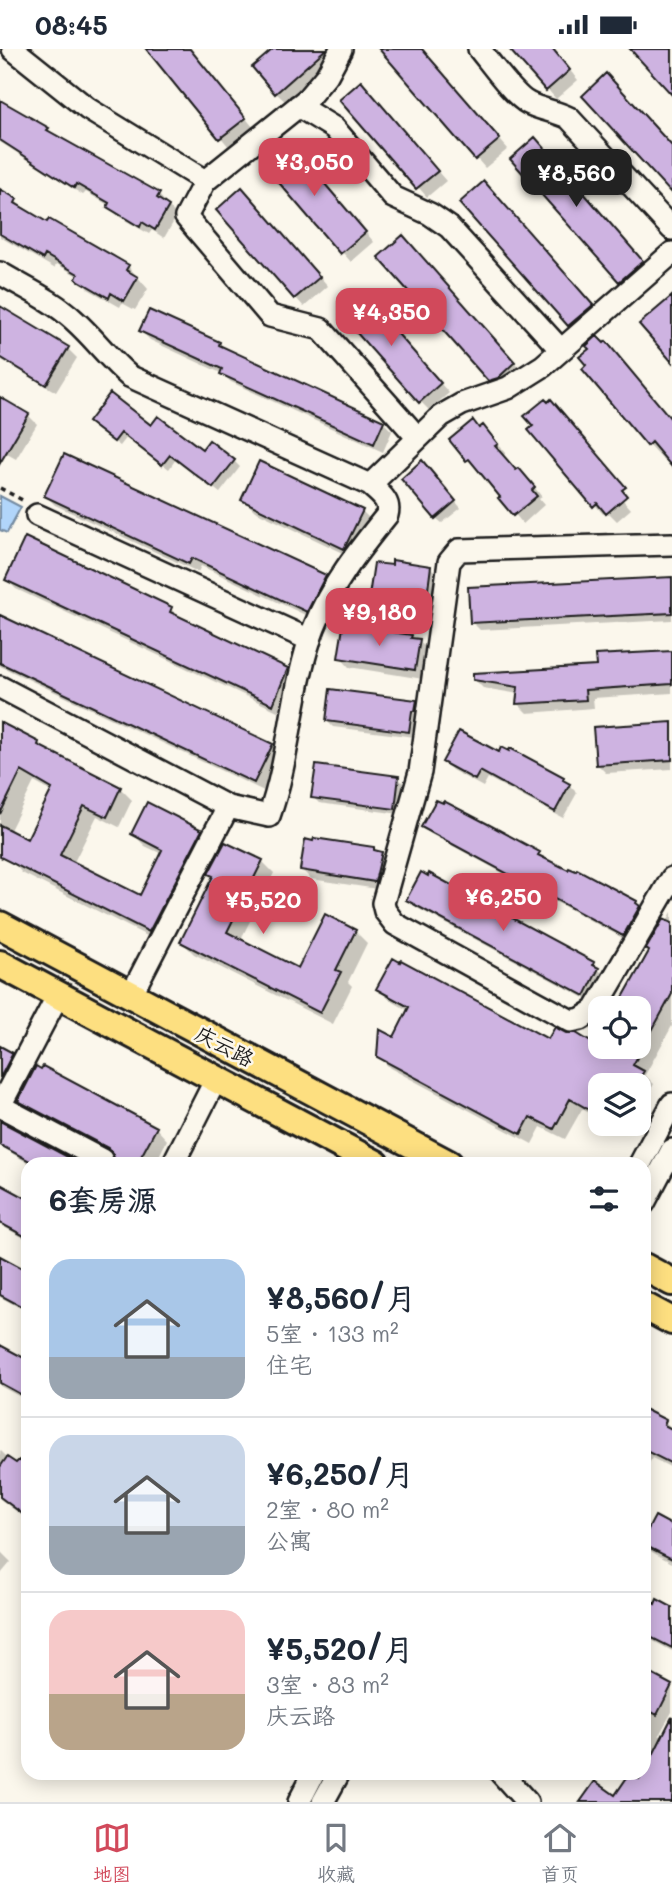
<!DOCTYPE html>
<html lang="zh">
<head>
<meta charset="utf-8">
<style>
	body { margin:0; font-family:Mali,"LXGW WenKai TC",sans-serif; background:#f6f6f7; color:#1f2937; height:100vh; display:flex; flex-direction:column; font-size:26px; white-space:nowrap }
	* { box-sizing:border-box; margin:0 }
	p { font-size:23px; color:#747a83 }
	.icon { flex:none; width:38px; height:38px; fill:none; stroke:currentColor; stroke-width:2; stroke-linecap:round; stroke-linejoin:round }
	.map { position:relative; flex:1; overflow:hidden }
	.side { position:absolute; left:21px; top:1108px; width:630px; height:623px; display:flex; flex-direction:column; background:#fff; border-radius:21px; box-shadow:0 4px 18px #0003 }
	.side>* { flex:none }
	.controls { position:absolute; left:588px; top:947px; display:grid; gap:14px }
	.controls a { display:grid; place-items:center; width:63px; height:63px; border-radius:14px; background:#fff; box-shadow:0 4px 18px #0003; font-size:35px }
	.price { position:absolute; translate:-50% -60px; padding:0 16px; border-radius:14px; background:#d1495b; color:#fff; font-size:23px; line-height:46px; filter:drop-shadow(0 2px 4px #0008) }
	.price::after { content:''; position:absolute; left:50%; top:42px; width:21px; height:16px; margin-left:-10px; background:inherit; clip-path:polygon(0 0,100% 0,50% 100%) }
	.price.current { background:#222; color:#fff }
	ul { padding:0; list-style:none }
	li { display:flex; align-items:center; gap:21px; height:175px; padding:0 28px }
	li+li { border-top:2px solid #e0e1e3 }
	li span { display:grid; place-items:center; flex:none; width:196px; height:140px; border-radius:21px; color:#555 }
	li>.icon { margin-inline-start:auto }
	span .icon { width:84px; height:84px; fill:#fffc; stroke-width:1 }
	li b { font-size:30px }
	h2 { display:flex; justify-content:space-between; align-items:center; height:84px; padding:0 28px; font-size:30px }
	.status { display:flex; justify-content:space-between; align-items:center; height:49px; padding:0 35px; background:#fff; direction:ltr }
	.status svg { height:19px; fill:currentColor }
	.tab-bar { display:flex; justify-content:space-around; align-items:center; height:98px; border-top:2px solid #e0e1e3; background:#fff; font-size:19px; color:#747a83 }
	.tab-bar a { display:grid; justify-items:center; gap:4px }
	.tab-bar .current { color:#d1495b }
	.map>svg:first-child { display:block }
	.water { fill:#b1d5fa; stroke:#758ba1; stroke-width:2 }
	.shadow { fill:#0003; fill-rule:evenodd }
	.building { fill:#ceb3e1; stroke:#1c1c1c; stroke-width:2 }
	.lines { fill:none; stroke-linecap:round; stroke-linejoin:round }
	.minor-casing { stroke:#1c1c1c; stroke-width:26 }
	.major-casing { stroke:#1c1c1c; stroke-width:32 }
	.path { stroke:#1c1c1c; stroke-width:3.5; stroke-dasharray:5 5; stroke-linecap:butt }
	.minor { stroke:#fbf7ec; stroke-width:21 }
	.major { stroke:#fddf80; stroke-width:26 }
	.labels { text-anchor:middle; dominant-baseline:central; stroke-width:5; stroke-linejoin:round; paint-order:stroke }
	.street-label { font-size:21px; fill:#1c1c1c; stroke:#fbf7ec }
</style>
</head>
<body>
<div class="status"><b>08:45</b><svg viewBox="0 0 49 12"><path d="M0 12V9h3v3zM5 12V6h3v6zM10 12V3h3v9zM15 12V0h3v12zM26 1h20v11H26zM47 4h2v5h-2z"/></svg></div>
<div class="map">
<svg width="672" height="1753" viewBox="0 0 672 1753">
	<rect width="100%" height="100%" fill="#fbf7ec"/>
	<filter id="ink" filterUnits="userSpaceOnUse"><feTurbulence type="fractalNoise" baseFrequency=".0143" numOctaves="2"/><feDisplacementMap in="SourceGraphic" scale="14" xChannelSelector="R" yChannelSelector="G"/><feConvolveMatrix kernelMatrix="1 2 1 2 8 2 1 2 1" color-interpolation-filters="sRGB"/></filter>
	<g filter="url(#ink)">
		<!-- water -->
		<path class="water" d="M0,447l21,11 -14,26 -7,-3z"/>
		<!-- shadow -->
		<path class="shadow" d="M148,0h42l63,78 -24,20z
			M276,0h62l4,5 -54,50 -12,-11z
			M381,0h40l87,100 -23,19z
			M512,0h40l26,31 -22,19z
			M369,43l77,89 -19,16 -86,-97z
			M0,52l48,28 7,7 104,59 18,21 -13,22 -12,-8 -3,4 -31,-18 -8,-10 -24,-14 -3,3 -83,-53z
			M544,100l107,122 -22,19 -9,-9z
			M297,104l77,89 -23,20 -86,-97z
			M0,142l48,33 80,42 20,23 -13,21 -13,-7 -2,4 -32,-18 -9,-12 -22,-13 -3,4 -54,-31z
			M492,143l108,123 -21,19 -117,-131z
			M251,149l77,88 -24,21 -85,-97z
			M412,197l111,126 -24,17 -10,-9z
			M371,256l78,88 -20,17 -9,-9z
			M0,259l68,41 9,9 -21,34 -56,-33z
			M141,282l78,13 7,6 157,72 9,9 -9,21 -152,-70 -10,-9 -71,-33z
			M606,295l66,75v35l-8,7 -16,-17 -44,-99z
			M0,350l28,16 9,9 -21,35 -16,-9z
			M96,379h55l51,24 32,9 6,6 -20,26 -44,-34 -7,10 -42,-32 -7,9z
			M480,380l11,7 15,17 -3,3 13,16 12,7 14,18 -3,2 5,6 -21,19 -45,-56 -1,1 -9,-9 -17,-20z
			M531,381l84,61 16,18 -14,12 -10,-10 -4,3z
			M428,420l33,39 -19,15 -6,-5z
			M46,447l279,80 9,9 -18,35 -115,-54 -3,6 -143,-67z
			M243,450l119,12 12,12 -18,36 -101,-48z
			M25,491l146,69 9,9 107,51 9,10 -14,34 -266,-124 -9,-9z
			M431,519l9,9 -6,36 -54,-8 -10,-10z
			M672,530v41l-192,10 -8,-8z
			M0,568l272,128 9,9 -17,37 -264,-125z
			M352,581l59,7 8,4 9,9 -5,29 -74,-12 -9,-10z
			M672,603v41l-79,5 1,10 -67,5 -9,-9 1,-10 -36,-6 -9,-9 124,-12z
			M416,653l6,5 -7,30 -82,-10 -6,-6z
			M672,674v46l-66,4 -9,-9z
			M0,675l120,64 12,12 -13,27 -22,-11 -24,48 68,34 21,-44 -17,-8 -12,-12 67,-3 12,12 -51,100 -139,-70 -8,-9 -14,-7zM34,733l18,10 -24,49 -19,-9z
			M509,704l54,26 14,14 -14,25 -75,-40 -5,9 -31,-17 -8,-8z
			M398,729l6,6 -4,30 -81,-11 -6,-6z
			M443,756l96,49 6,6 91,42 7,7 -13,33 -199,-108 -7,-7z
			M373,800l17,13 -6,28 -73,-11 -9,-9z
			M262,812l12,12 -34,68 59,29 27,-54 29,15 12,12 -19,39 4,4 -19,38 -139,-70 -12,-12z
			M429,829l164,86 14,14 -13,25 -177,-95 -8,-9z
			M672,863v114l-27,49 9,9 -15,27v-26h-39v34l-18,-10 -17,30 -24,-12 -9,17 -142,-76 -11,-11 15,-18 15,-28 -19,-11 -12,-11 171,52 49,7 2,-5v4h39v-39h-20z
			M0,999l12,7 12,12 -24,41z
			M20,1051l136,28 11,12 -12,24h-20l-18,-7 -85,-45z
			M4,1096l73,19h-47l-17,-10z
			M0,1137l28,15v39l-28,-15z
			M0,1209l28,15v39l-28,-15z
			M0,1298l28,15v39l-28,-15z
			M644,1362l21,11 7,6v40l-20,-10 -8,15z
			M0,1401l16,16 12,3v51l-28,-21z
			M672,1478v36l-20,-11 -8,-8v-3z
			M0,1502l11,11 -11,13z
			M644,1551l12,6 16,3v42l-28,-15z
			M644,1623l28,15v25l-13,23 13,7v60h-89l13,-18 19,13 18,-24h11z"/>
		<!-- building -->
		<path class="building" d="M146,0h44l56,69 -27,21z
			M273,0h53l-51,45 -23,-27z
			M379,0h43l78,90 -25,21z
			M509,0h44l17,21 -24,21z
			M630,0h42v46z
			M606,24l66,73v48l-90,-98z
			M361,32l77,90 -22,18 -77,-89z
			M0,51l49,28 -2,2 113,63 -3,5 12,8 -14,24 -13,-8 -2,5 -33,-20 2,-4 -33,-19 -2,4 -74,-48z
			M535,88l108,124 -24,21 -109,-123z
			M289,93l77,90 -26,22 -77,-90z
			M484,132l109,124 -25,21 -109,-123z
			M242,138l78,90 -26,22 -78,-89z
			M0,140l17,10 -2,4 32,19 2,-3 80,46 -3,5 12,7 -14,24 -13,-8 -2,5 -33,-19 2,-5 -33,-19 -2,4 -43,-25z
			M403,186l112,127 -17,16 -10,3 -110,-124z
			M363,245l78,89 -22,20 -79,-89z
			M672,247v66l-33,-38z
			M0,257l69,41 -23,38 -46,-28z
			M149,261l71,32 -1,3 165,76 -10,23 -154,-70 2,-5 -83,-38z
			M597,287l7,7 2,-2 66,79v47l-21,-25 -4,4 -65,-77 4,-4 -7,-8 10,-8 -3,-3z
			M110,344l41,32 7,-9 44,33 7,-9 26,20 -22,28 -43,-33 -8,10 -41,-32 -7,9 -26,-20z
			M0,348l29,17 -29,49z
			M545,350l3,3 3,-3 75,88 -4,3 5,6 -21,18 -9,-11 -4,4 -65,-77 5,-4 -9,-10z
			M473,371l6,8 4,-3 15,19 -3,2 21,24 3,-2 16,19 -3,3 5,6 -24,20 -15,-18 2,-1 -31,-38 -3,2 -17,-21z
			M64,405l262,121 -19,37 -115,-54 -3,6 -145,-68z
			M422,411l34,41 -21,18 -34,-40z
			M259,412l104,49 -19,39 -103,-49z
			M25,488l147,70 -2,5 118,56 -15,37 -268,-125z
			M392,511l39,6 -5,39 -57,-9 5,-33 18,2z
			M672,528v36l-202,10 -2,-36z
			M0,566l273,129 -19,39 -254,-120z
			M351,577l61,9 -1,3 9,1 -5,31 -77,-12 5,-31 8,1z
			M672,602v33l-87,6 1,10 -70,4 2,-17 -45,-7v-7l123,-7 -1,-11z
			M330,640l87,11 -2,11h-3l-3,21 -83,-11z
			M0,673l39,20 -1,3 83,42 -14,30 -23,-11 -24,49 80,40 22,-45 -31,-16 16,-32 55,28 -53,102 -149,-75v-32l27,14 25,-50 -31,-18 -21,43z
			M672,673v38l-76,5 -3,-38z
			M459,682l40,21 2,-5 8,4 1,-3 54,29 -1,3 7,4 -15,28 -75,-41 -5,9 -33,-18z
			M316,716l83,11 -4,33 -84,-11z
			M436,751l7,3 1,-2 42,22 54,29 -2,3 30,15 1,-2 7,3 1,-2 60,32 -1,2 4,3 -17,30 -202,-109z
			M314,789l60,9v3l8,2 -7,30 -75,-12 5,-31 8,2z
			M225,793l38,18 -36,72 71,36 27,-54 31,16 -20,40 5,2 -21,41 -140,-71 33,-66 -5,-2z
			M421,823l7,4 1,-3 165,89 -1,3 6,3 -14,28 -179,-96z
			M663,870l9,4v71l-39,71 11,6 -8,14h-36v31l-30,-17 -16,30 -24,-12 -9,17 -144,-77 2,-28 15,8 15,-30 -33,-18 17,-31 7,4 1,-2 147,79 7,-12 11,6h10l23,14h40v-39h-22l32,-57 -3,-2z
			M0,997l13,7 -13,25z
			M36,1017l5,3 2,-3 114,61 -20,37h-23l-1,-10 -5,-6 -90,-47z
			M0,1072l81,43h-46l-35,-19z
			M0,1135l28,15v39l-28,-15z
			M0,1207l28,15v39l-28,-15z
			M0,1296l28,15v22l-6,13 -22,-12z
			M644,1360l22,11 -2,5 8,4v35l-28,-14z
			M7,1408l9,6 3,-3 9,7v51l-28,-21v-30z
			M655,1467l17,9v34l-28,-14v-8z
			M644,1549l11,6 2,-5 15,8v41l-28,-14z
			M644,1621l28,15 -15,30 -13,-7z
			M672,1668v85h-92l15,-21 20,14 15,-22 9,6 5,-6z"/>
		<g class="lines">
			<defs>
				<path id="minor" d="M13,0l75,60 117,72
					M341,0l-14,26 -21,25 -101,81 -19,36 84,99 51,13 97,109
					M479,0c11,13 35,47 49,54 13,7 28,8 41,15l103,111
					M298,57l36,22 59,69 37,17 19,13 112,123
					M0,224c25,15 54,28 75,48 19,17 34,38 54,55l241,109c10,9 21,16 17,30 -29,36 -56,70 -73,113 -23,60 -23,127 -45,188l-41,-9 -228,-120
					M370,436l71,-69 21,-12 46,-16 35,-22 129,-113
					M37,466l273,125
					M672,495l-213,6 -10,12 -29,210 -37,131 2,8 10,13 176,97 10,-2 14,-9 77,-132
					M131,946l97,-188
					M0,1057l58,-111
					M0,1057l102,54
					M173,1115l43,-85
					M640,1115l32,-60
					M644,1154l28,-53
					M501,1724l26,29
					M299,1753l15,-29
					M323,1753l16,-29"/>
				<path id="major" d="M0,876l449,239
					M0,915l376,200
					M644,1218l28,15
					M644,1257l28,15"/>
			</defs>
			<!-- minor casing -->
			<use href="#minor" class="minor-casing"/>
			<!-- major casing -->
			<use href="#major" class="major-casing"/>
			<!-- path -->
			<path class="path" d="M0,439l24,13"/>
			<!-- minor -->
			<use href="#minor" class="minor"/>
			<!-- major -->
			<use href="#major" class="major"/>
		</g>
	</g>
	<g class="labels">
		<!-- street labels -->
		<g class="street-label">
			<text transform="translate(225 996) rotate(28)">庆云路</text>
		</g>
	</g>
</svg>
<div class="controls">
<a><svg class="icon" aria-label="locate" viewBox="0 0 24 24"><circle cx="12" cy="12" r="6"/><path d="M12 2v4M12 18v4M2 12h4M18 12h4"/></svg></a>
<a><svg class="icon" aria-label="layers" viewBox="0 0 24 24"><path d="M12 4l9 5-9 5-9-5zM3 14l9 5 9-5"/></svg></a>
</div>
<b class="price" style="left:314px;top:149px">¥3,050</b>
<b class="price current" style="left:576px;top:160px">¥8,560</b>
<b class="price" style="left:391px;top:299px">¥4,350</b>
<b class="price" style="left:379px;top:599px">¥9,180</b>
<b class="price" style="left:503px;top:884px">¥6,250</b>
<b class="price" style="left:263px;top:887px">¥5,520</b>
<section class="side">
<h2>6套房源<svg class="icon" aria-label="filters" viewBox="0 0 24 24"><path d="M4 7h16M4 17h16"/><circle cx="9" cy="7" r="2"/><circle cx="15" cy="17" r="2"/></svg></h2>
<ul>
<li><span style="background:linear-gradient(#a9c7e8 70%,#9aa5b1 0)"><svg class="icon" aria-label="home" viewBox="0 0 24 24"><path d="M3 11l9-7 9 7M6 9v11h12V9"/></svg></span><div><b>¥8,560/月</b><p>5室 · 133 m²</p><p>住宅</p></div></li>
<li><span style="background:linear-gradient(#c9d6e8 65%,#9aa5b1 0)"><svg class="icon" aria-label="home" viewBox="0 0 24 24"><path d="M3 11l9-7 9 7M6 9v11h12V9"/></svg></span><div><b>¥6,250/月</b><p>2室 · 80 m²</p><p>公寓</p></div></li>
<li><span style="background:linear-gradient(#f6c9c9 60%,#b9a48a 0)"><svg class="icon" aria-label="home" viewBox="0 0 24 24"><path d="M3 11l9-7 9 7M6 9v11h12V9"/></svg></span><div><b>¥5,520/月</b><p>3室 · 83 m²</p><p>庆云路</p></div></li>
</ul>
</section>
</div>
<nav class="tab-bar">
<a class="current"><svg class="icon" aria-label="map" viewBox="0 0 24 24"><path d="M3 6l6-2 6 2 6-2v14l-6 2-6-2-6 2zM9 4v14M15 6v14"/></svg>地图</a>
<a><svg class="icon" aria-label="saved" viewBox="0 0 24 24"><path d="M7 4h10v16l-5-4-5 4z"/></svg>收藏</a>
<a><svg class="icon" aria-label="home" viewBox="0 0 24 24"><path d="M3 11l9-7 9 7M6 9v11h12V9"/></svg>首页</a>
</nav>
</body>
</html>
